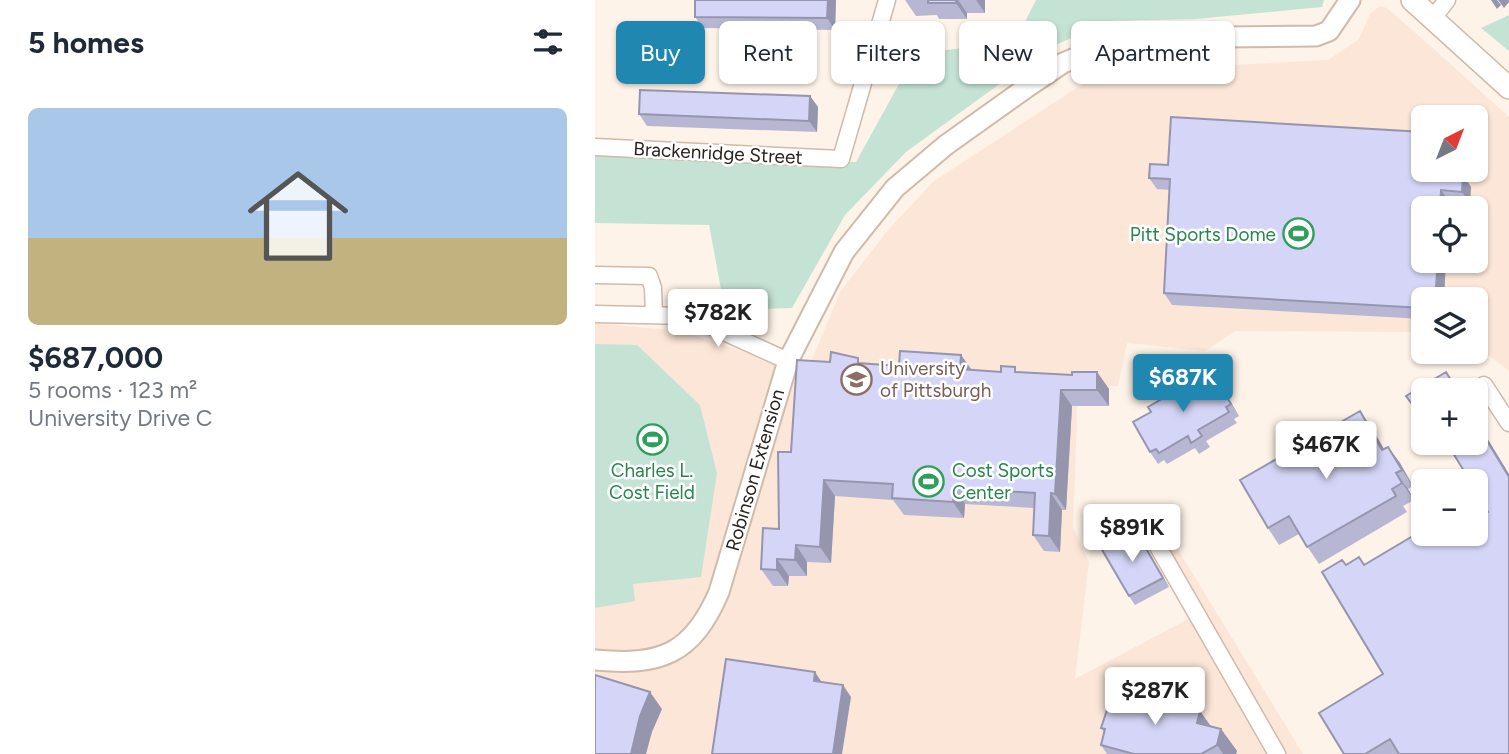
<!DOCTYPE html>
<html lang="en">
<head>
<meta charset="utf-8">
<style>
	body { margin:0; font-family:Figtree,sans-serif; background:#f6f6f7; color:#1f2937; height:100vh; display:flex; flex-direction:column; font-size:26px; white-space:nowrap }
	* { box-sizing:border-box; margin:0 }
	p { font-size:23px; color:#747a83 }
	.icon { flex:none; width:38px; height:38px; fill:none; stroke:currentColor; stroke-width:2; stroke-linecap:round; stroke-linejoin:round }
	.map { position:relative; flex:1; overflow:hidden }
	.drawer { display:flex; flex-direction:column; background:#fff; width:595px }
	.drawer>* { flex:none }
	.hud { position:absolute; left:21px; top:21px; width:665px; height:63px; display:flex; gap:14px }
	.needle { width:46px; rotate:42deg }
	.buttons { position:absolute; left:816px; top:105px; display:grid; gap:14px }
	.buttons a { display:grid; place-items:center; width:77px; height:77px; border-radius:10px; background:#fff; box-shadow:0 2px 5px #0004; font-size:35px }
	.price { position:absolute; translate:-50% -60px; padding:0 16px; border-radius:7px; background:#fff; color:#222; font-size:23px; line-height:46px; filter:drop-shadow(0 2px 4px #0008) }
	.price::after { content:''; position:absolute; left:50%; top:42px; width:21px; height:16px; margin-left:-10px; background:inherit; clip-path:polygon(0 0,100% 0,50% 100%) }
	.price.selected { background:#2088b0; color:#fff }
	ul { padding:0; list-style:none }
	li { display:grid; align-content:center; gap:14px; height:371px; padding:0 28px }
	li+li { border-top:2px solid #e0e1e3 }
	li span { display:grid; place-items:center; height:217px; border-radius:10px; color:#555 }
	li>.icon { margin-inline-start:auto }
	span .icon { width:126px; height:126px; fill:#fffc; stroke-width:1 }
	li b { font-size:30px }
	h2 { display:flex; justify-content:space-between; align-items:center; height:84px; padding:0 28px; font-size:30px }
	.tag { padding:0 24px; border-radius:10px; background:#fff; box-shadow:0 2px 5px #0004; font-size:24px; line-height:63px }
	.tag.selected { background:#2088b0; color:#fff }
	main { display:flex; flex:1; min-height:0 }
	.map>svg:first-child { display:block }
	.education { fill:#fbe6d8; fill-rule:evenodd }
	.green { fill:#c4e3d4 }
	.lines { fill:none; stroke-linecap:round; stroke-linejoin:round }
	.minor-casing { stroke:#cebbaa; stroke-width:19 }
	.tertiary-casing { stroke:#cebbaa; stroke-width:23 }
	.secondary-casing { stroke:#cebbaa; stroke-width:24 }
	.minor { stroke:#fff; stroke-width:16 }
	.tertiary { stroke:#fff; stroke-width:19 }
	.secondary { stroke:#fff; stroke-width:21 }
	.wall { fill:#b7b7d4 }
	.shaded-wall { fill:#9595ad }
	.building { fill:#d5d5f7; stroke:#9595ad; stroke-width:2 }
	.labels { text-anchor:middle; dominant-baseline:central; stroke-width:5; stroke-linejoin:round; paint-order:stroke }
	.street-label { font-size:19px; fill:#2a231d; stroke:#fff }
	.leisure-label { font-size:19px; fill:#27864d; stroke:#fff; text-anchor:end }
	.education-label { font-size:19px; fill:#785e54; stroke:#fff; text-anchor:start }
</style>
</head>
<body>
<main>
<section class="drawer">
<h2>5 homes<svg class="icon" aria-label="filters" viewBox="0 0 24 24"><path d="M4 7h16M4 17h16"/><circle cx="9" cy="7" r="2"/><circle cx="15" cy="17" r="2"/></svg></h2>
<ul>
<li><span style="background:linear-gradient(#a9c7e8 60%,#c2b280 0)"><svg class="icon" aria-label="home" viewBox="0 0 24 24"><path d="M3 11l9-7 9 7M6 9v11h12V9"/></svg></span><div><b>$687,000</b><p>5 rooms · 123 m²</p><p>University Drive C</p></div></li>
</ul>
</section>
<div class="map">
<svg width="914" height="754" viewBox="0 0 914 754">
	<rect width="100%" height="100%" fill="#fef3e8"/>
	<!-- education -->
	<path class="education" d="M785,6l7,2 48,42 74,67v254l-34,-26v-46h-52v33l-188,-1 -30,20 -78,-8 -9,43 -40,1 -5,140 16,35 -14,117 117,-62 -55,-94 18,-11 148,242h-708v-431l85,8 127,41 33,-80 48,-62 46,-49 167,-109 227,-12 31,-21 11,-25zM828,117h52v53h-52zM828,208h52v53h-52z"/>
	<!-- green -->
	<path class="green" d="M441,0h288l-2,7 -126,12 -87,2 -60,27 -143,104 -61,63 -53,93 -67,2 -16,-85 -114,-2v-72l90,8 171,3 60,-109 98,-10z
		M914,15v36l-28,-23z
		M0,344l42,1 63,60 17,68 -16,104 -68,7 2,17 -40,7z"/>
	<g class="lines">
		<defs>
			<path id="minor" d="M838,18l14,-18
				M0,147l246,12 46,-159
				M0,275l54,1 4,12 1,27
				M0,314l94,2 99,45
				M889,385l25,38
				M546,517l136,237"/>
			<path id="tertiary" d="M0,660c65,6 97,-5 124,-68l69,-231 56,-109 51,-64 51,-43 80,-57 37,-25 36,-15 33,-10 184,-2 13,-5 21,-31"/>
			<path id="secondary" d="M817,0l97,88"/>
		</defs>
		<!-- minor casing -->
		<use href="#minor" class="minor-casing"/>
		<!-- tertiary casing -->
		<use href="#tertiary" class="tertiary-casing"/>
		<!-- secondary casing -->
		<use href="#secondary" class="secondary-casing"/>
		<!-- minor -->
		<use href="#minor" class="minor"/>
		<!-- tertiary -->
		<use href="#tertiary" class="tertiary"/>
		<!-- secondary -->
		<use href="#secondary" class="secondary"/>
	</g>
	<!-- wall -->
	<path class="wall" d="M100,0h141l-1,30 -132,-2 -8,-11z
		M310,0h80v13h-18v6h-28l-2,-4 -21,1z
		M215,96l8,11 -1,25 -170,-6 -8,-12z
		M573,165l283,5 -1,4 13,1 8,12 -1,16 -20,-1 -27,97v20l-251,-14 -8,-12 6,-103 -13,-1 -8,-11z
		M366,355l11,15 100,5 25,-3 12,17v17h-37l-6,104h-4l-2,42 -16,-1 -11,-16 1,-27 -69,-4 -1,14 -60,-3 -11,-15 -58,-4 -4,67 -24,-1v14h-18l-1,10h-15l-12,-17 18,-40 12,-77 71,-89 37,3z
		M618,374l26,42 -5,3 3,4 -31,18 4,6 -11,7 -4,-6 -28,16 -3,-4 -6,4 -8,-12 45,-67z
		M776,427l13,22 4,-2 12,16 13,23 -5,3 6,11 -11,6 4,6 -88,52 -20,-30 -20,11 -11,-17z
		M845,443h35l34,31v280h-165l39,-80 -37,-109h18l59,-31h15l4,6 46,-28 -40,-67 -5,3z
		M532,533l6,9 7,-4 29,49 -34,18 -6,-9z
		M605,711l11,15 10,3 16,22 -1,3h-129l-6,-9 3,-13 -3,-4z"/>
	<!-- shaded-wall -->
	<path class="shaded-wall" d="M233,0h8l-1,30 -8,-12z
		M361,0h2l9,13v6l-11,-16z
		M381,0h9v13z
		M896,0h6l4,5 -4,4z
		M903,0h11v2l-5,6z
		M215,96l8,11 -1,25 -8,-11z
		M847,170h9l-1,16 -8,-12z
		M868,175l8,12 -1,16 -8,-11z
		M846,190l9,12 -1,6h-9z
		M843,261h8l-2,38h-9z
		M366,355l11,16 -12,-2z
		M502,372l12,17v17l-12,-16z
		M618,374l8,12 18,30 -8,-12z
		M466,390l11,16 -6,104 -11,-16z
		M765,411l11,16 23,39 -12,-16z
		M880,418l34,56v3l-34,-56z
		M793,447l12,16 13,23 -11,-16z
		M801,473l12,16 6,11 -12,-17z
		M229,480l11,16 -4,67 -11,-16z
		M359,488l11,16 -1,14 -11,-16z
		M456,493l11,17 -2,42 -11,-16z
		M545,538l6,9 23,40 -6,-9z
		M201,545l11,17v14l-12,-16z
		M182,559l12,17 -1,10 -11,-16z
		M220,672l8,12 -9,-3z
		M248,685l8,12 -9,57h-9z
		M55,692l12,17 -10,23 -6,22h-15l9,-38z
		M605,711l15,22 -18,-10z
		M626,729l16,22 -1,3h-13l-6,-9z"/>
	<!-- building -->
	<path class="building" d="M100,0h133l-1,18 -132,-1z
		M333,0h28v3h-28z
		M45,90l170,6 -1,25 -170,-7z
		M576,117l252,15v38h19v4l21,1 -1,17 -21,-2 -1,18h-17v53h15l-3,38h-12v9l-259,-15 6,-114 -21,-1 1,-14 18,1z
		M305,351l61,4 -1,14 41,3v-6l14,1v5l57,3v-3h25v18h-36l-6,104 -4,-1 -2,43 -16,-1 2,-42 -81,-5 -1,14 -61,-4 1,-14 -69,-4 -4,67 -24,-2 -1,15 -18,-1v11l-16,-1 2,-41 16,1 -1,-77h13l6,-92 33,2 1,-10 27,6v5l41,3z
		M851,372l11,18h-34v29l-17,-23z
		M618,374l18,30 -5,3 3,5 -31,18 4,6 -11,7 -3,-7 -29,17 -3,-4 -6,3 -17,-30 18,-10 -3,-5 44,-26 3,4z
		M765,411l22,39 6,-3 14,23 -6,3 6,10 -10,6 4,7 -89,51 -18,-31 -21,12 -28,-48z
		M880,421l34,56v277h-110l-9,-15 -25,15h-21l-25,-41 64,-39 -61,-102 20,-12 4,5 13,-8 5,8 59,-35v4h14l4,7 12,-7h22v-14l13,-8 -13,-21v-10h-5l-23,-38h28z
		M532,533l5,9 8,-4 23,40 -34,18 -28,-48z
		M131,659l89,13 -1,9 29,4 -10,69h-121z
		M0,675l55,17 -10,24 -9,38h-36z
		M519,689l86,22 -3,12 24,6 -4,16 -16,9h-67l-33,-9 4,-16 -4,-1z"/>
	<!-- icons -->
	<defs>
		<symbol id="stadium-ring" viewBox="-11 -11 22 22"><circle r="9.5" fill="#fff" stroke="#2e9e5b" stroke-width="1.5"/><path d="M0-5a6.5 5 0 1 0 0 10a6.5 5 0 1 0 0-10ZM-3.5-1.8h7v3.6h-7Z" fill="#2e9e5b"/></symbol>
		<symbol id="university-ring" viewBox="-11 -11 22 22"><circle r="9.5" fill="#fff" stroke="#8d6e63" stroke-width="1.5"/><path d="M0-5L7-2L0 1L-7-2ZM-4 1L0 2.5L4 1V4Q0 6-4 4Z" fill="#8d6e63"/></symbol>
	</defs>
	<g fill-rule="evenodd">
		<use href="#stadium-ring" x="686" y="216" width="35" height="35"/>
		<use href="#university-ring" x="244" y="362" width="35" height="35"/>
		<use href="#stadium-ring" x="40" y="422" width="35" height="35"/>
		<use href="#stadium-ring" x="316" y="464" width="35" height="35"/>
	</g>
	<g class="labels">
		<!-- street labels -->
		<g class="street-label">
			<text transform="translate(123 153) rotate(3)">Brackenridge Street</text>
			<text transform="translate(160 470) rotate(-74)">Robinson Extension</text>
		</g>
		<!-- leisure labels -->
		<g class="leisure-label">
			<text x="681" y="234">Pitt Sports Dome</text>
			<text x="57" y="470" text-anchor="middle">Charles L.<tspan x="57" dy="22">Cost Field</tspan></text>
			<text x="357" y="470" text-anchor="start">Cost Sports<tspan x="357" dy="22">Center</tspan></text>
		</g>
		<!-- education labels -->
		<g class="education-label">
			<text x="285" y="368">University<tspan x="285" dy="22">of Pittsburgh</tspan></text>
		</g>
	</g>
</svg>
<div class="buttons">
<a><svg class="needle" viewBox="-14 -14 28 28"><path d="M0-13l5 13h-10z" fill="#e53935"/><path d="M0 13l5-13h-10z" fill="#747a83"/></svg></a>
<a><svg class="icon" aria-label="locate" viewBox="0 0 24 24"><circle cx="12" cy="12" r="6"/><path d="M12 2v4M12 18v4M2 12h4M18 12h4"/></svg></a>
<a><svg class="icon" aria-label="layers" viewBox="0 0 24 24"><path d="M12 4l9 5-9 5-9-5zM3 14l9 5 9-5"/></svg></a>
<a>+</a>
<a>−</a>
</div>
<b class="price" style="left:123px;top:349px">$782K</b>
<b class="price selected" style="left:588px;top:414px">$687K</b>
<b class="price" style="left:731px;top:481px">$467K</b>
<b class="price" style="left:537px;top:564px">$891K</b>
<b class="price" style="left:560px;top:727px">$287K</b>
<div class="hud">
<a class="tag selected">Buy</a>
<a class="tag">Rent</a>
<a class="tag">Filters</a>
<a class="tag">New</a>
<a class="tag">Apartment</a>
</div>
</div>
</main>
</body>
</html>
